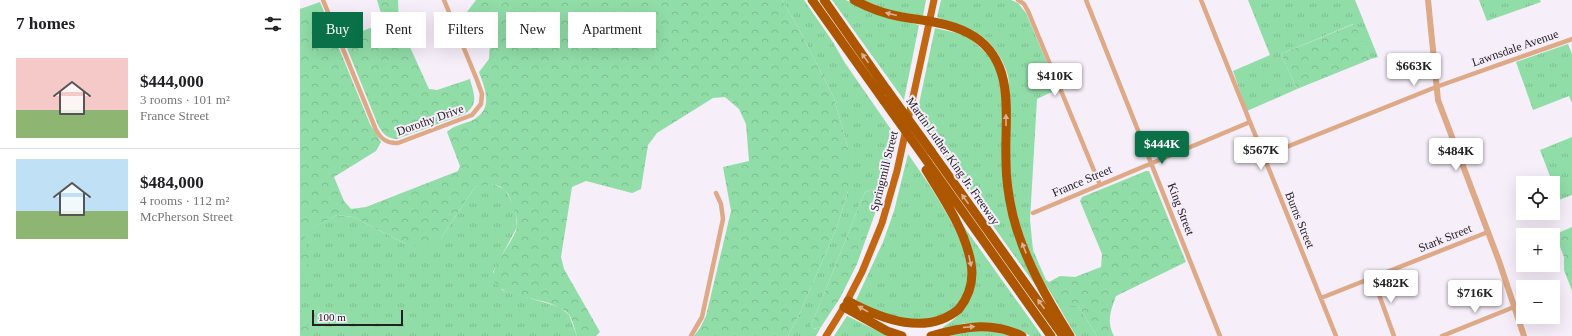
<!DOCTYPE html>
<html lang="en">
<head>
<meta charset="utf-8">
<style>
	body { margin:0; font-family:"Times New Roman",serif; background:#f6f6f6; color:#202124; height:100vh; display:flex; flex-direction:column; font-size:15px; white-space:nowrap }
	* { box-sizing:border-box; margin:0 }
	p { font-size:13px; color:#757577 }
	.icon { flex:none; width:22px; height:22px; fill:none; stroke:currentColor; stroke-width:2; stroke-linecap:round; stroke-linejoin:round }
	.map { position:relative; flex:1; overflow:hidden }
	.details { display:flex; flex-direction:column; background:#fff; width:300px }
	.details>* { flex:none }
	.top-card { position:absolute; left:12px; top:12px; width:380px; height:36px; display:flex; gap:8px }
	.tools { position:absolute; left:1216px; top:176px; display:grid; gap:8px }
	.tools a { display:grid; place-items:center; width:44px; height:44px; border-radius:0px; background:#fff; box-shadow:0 4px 16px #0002; font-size:20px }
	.scale { position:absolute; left:12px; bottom:10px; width:91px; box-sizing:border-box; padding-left:4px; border:2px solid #242125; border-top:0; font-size:11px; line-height:14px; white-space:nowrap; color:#242125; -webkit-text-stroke:3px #f6eef9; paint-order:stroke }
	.price { position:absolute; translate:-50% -34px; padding:0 9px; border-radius:4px; background:#fff; color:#222; font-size:13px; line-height:26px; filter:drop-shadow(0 1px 2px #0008) }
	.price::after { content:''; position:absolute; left:50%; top:24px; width:12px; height:9px; margin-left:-6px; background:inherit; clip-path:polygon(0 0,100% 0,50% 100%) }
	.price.on { background:#0a7047; color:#fff }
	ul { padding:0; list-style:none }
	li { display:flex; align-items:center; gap:12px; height:100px; padding:0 16px }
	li+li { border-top:1px solid #e0e0e0 }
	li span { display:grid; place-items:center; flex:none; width:112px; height:80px; border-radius:0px; color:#555 }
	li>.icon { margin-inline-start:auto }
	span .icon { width:48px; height:48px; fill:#fffc; stroke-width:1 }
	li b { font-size:17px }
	h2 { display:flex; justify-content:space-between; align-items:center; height:48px; padding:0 16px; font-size:17px }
	.tag { padding:0 14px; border-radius:0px; background:#fff; box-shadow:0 4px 16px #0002; font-size:14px; line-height:36px }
	.tag.on { background:#0a7047; color:#fff }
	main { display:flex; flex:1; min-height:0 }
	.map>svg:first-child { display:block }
	.grass { fill:url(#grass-tufts) }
	.forest { fill:url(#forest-crowns) }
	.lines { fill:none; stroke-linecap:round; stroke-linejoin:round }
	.minor { stroke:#dda987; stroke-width:4.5 }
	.tertiary { stroke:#dda987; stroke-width:6 }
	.primary { stroke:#c46712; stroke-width:7 }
	.motorway { stroke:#ac5700; stroke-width:9 }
	.motorway-bridge { stroke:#ac5700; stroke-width:9 }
	.oneway { fill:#d8b295 }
	.labels { text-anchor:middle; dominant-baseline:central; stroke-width:4; stroke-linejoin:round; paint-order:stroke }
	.street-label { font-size:12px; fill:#242125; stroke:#f6eef9 }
</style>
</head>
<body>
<main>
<section class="details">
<h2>7 homes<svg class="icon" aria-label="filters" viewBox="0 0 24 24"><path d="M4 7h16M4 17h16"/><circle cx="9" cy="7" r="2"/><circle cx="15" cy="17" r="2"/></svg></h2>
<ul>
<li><span style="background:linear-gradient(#f6c9c9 65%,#8fb573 0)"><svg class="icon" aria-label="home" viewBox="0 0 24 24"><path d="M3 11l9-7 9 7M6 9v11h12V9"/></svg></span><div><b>$444,000</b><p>3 rooms · 101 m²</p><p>France Street</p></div></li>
<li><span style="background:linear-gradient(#bfe0f5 65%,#8fb573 0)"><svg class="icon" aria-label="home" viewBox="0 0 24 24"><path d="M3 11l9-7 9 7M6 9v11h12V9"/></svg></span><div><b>$484,000</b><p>4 rooms · 112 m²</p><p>McPherson Street</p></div></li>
</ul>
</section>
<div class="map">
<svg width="1272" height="336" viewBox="0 0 1272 336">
	<defs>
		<pattern id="grass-tufts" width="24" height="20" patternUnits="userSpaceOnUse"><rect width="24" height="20" fill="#91dda8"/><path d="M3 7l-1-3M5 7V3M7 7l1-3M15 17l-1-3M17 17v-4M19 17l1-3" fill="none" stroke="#7dbd90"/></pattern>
		<pattern id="forest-crowns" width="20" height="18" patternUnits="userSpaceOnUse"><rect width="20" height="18" fill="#91dda8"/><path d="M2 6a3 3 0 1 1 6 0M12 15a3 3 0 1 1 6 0" fill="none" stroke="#7dbd90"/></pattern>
	</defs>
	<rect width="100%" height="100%" fill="#f6eef9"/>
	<!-- grass -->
	<path class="grass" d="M482,0h22l29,42 12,21 52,75 -15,56 -6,-6 -11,4 -5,12 -49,122 3,3 7,-2 -5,9h-28l12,-23 37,-86 11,-36v-43l-14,-50 -35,-69z
		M532,0h14l19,9 26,9 28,7 -15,75z
		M563,0h63l-3,16 -31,-5z
		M641,0h70l7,3 8,10 32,76 -21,10 -7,121 3,30 13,30 -2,2c-17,-32 -30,-66 -33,-103 -2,-22 -1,-45 -2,-67 0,-12 1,-24 -1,-36 -4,-15 -13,-29 -24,-38 -13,-11 -31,-15 -47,-21z
		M948,0h107l23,57 -7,2 -18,-35 -72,30 16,35 -50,22 -14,-40 37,-16z
		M1179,0h61l1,2 -54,19z
		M635,28l26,6 10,5 17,16 10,16 4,28v67l36,118 -2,2 -120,-168z
		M1268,44l4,10v49l-3,-7 -36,14 -17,-48z
		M1272,137v58l-13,5 -19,-50z
		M608,154c19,27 65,92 61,125 -2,12 -10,26 -19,34 -5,5 -36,10 -44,13l-50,-26 27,-58 11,-31z
		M189,183l16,6 10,19 2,19 -24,45 9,18 58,17 9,8 8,21h-277v-102l37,-19 16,2 53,27 35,-6 34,-51z
		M662,224l80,112h-12l-6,-4 -43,-9h-16l-21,6 -1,-2c14,-8 23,-19 29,-33z
		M752,295l10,11h16l19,30h-21z
		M547,316l41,20h-54z
		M686,330l27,6h-70l13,-4z"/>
	<!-- forest -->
	<path class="forest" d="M77,0h21l1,23 30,66 8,1 33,-11c4,16 9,24 -5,35l-68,25c-11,-1 -14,-5 -19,-14l-35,-87 41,-15z
		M176,0h306l17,29 35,69 14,50v43l-11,36 -37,86 -12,23h-94l6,-8 6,-12 25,-105 -8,-44 26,-6 -3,-37 -7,-15 -14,-12 -12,1 -56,35 -9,12 -7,44 -9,4 -46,-12 -14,6 -11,70 3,12 36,63 -4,4h-19c-2,-6 -4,-14 -7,-20 -13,-20 -68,-16 -76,-35 -6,-14 22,-41 23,-55 0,-12 -4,-22 -9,-32 -7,-12 -21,-10 -33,-7l-34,51 -16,10 -19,-4 -53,-27 -16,-2 -32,17c-2,11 7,21 3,31 -1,5 -5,10 -8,15v-269l20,-7 50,122 11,18 -5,9 -42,26 10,24 7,8 15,-2 92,-36 2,-5 -13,-34c7,-7 17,-8 26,-12 21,-11 12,-31 6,-48l10,-13 1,-20 -7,-17 -13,-3 -3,-7z
		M1054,24l17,35 -74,30 -16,-35z
		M846,171h3l37,91 -70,34c-5,14 -10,26 -2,40h-17l-19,-30h-8l-6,2c-9,-6 -14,-17 -20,-26l2,-2 3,2 11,-6 15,1 26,-10 1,-13 -22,-53 2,-4z
		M576,188l6,6 -25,70 -17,34 -19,29 -8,2 -2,-3 49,-122 5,-12z
		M1272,227v64l-8,-21v-13l-7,-18 1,-6z
		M0,307l12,29h-12z"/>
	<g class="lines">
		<!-- minor -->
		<path class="minor" d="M23,0l53,130c5,9 11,14 22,13l74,-28 9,-11 1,-10 -5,-14 -33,-80
			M718,0l6,4 4,7 72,174
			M786,0l134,336
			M901,0l135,336
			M964,156l172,-69 136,-48
			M733,213l217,-91
			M1073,278l21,58
			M1021,298l167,-66
			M391,336l11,-19 21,-98 -2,-15 -5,-11
			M1142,336l72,-29"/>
		<!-- tertiary -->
		<path class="tertiary" d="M1128,0l10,100 61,161 25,75"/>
		<!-- primary -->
		<path class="primary" d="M526,336l18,-29 18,-35 20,-49 15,-52 37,-171"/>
		<!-- motorway -->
		<path class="motorway" d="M512,0l72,101
			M524,0l63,90
			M554,0c15,8 31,14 48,17 25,4 52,6 73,20 42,28 29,82 31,125 0,18 3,37 7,54 11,43 34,83 57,120
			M631,151l132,185
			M631,167l120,169
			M548,301c35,19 79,35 111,8 11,-14 15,-29 12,-46 -6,-33 -27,-64 -45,-93
			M544,307l43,24 15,5
			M631,336c31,-9 59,-15 91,0"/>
		<!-- motorway-bridge -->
		<path class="motorway-bridge" d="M587,90l44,61
			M584,101l45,63"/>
	</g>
	<!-- one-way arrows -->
	<defs><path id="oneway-solid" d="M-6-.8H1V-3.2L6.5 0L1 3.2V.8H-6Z"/></defs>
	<g class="oneway">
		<use href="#oneway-solid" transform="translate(591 14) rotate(-166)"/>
		<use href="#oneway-solid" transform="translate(565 58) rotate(-126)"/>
		<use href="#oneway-solid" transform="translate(706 120) rotate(-90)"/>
		<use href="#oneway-solid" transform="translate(665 199) rotate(-126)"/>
		<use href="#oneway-solid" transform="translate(724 248) rotate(-112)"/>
		<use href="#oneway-solid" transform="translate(670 261) rotate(78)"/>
		<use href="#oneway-solid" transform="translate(741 304) rotate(-126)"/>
		<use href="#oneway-solid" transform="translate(563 309) rotate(-151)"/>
		<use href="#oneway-solid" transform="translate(669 327) rotate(-5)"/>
	</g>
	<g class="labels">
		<!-- street labels -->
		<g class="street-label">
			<text transform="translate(1215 48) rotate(-19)">Lawnsdale Avenue</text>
			<text transform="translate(130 120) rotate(-20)">Dorothy Drive</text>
			<text transform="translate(653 161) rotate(55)">Martin Luther King Jr. Freeway</text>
			<text transform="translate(584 171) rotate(-76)">Springmill Street</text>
			<text transform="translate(782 181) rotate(-23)">France Street</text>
			<text transform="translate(881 209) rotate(69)">King Street</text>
			<text transform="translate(1000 220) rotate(68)">Burns Street</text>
			<text transform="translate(1145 238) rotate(-22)">Stark Street</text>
		</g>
	</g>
</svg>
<div class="tools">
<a><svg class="icon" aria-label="locate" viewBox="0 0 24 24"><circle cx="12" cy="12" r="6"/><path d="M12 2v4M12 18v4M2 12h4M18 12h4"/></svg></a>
<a>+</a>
<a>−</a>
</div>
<div class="scale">100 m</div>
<b class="price" style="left:1114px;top:87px">$663K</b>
<b class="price" style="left:755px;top:97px">$410K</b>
<b class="price on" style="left:862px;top:165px">$444K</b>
<b class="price" style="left:961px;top:171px">$567K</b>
<b class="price" style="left:1156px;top:172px">$484K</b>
<b class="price" style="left:1091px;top:304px">$482K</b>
<b class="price" style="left:1175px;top:314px">$716K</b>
<div class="top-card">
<a class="tag on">Buy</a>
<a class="tag">Rent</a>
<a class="tag">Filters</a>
<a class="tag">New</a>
<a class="tag">Apartment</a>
</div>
</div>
</main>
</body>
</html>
